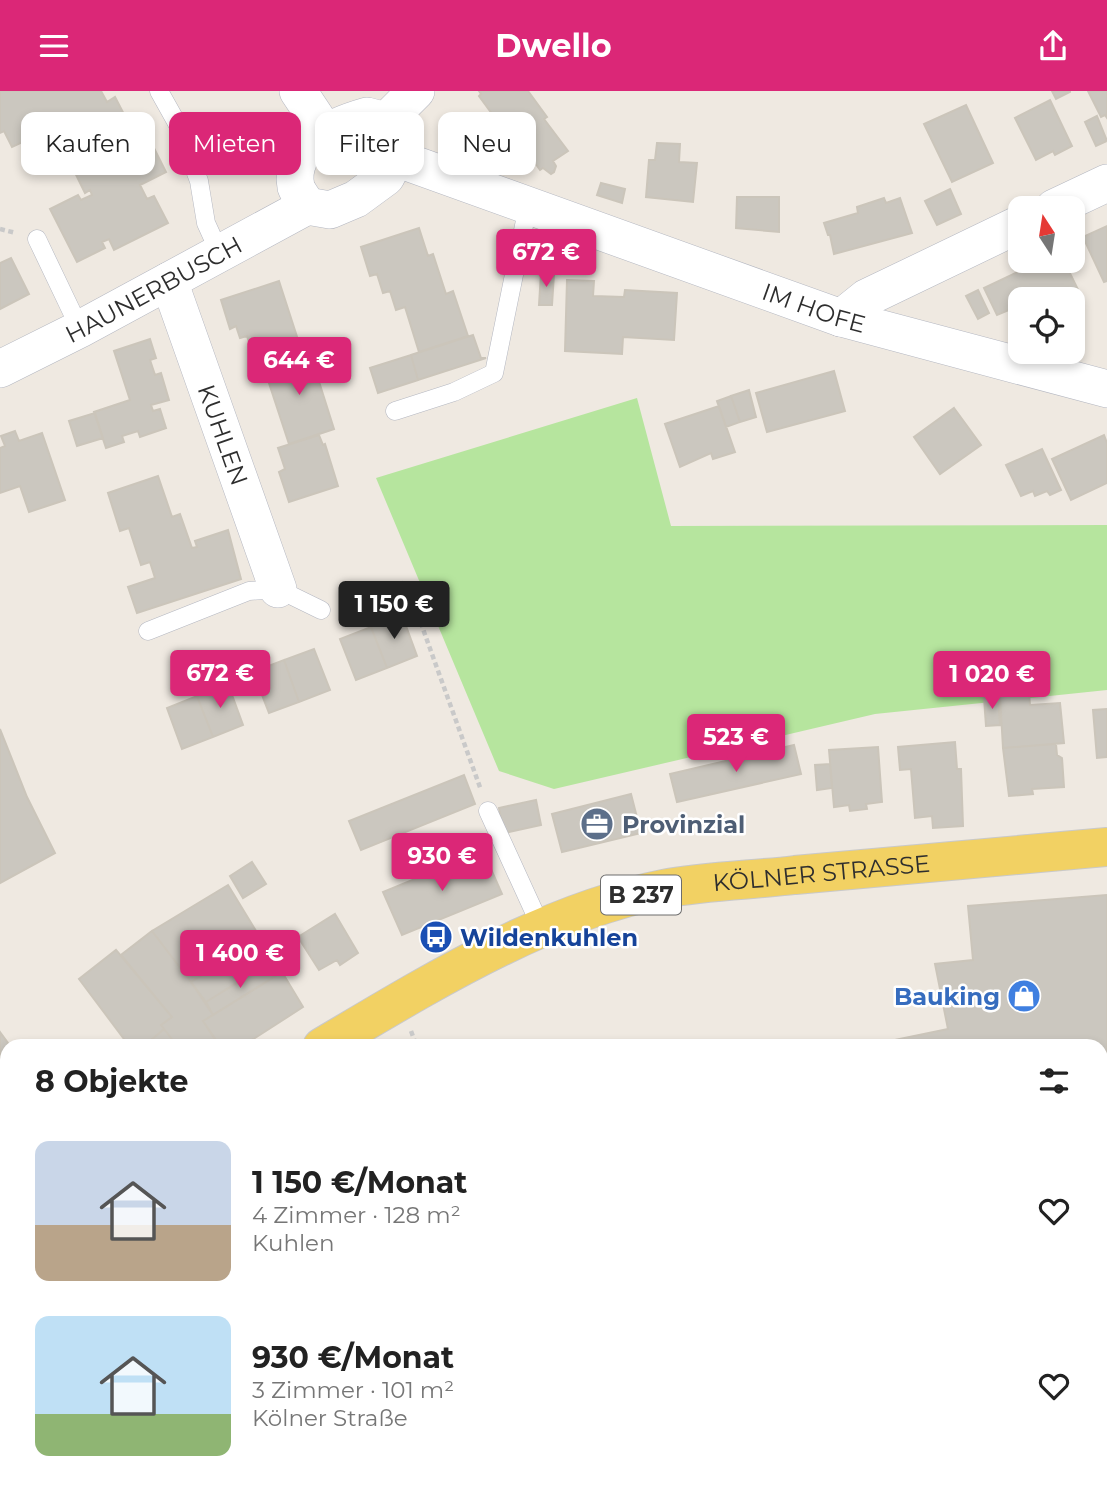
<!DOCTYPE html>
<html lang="de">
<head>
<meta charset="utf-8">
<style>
	body { margin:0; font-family:Montserrat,sans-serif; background:#f6f6f6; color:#222; height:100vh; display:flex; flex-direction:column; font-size:26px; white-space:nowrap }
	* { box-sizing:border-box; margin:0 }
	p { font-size:23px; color:#767676 }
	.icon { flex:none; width:38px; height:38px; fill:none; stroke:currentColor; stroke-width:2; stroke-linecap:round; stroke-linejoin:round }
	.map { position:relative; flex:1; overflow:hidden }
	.drawer { position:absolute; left:0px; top:948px; width:1108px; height:450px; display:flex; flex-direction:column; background:#fff; border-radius:21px 21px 0 0; box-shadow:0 4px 10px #0003 }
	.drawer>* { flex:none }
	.guide { position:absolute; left:21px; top:21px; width:700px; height:63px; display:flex; gap:14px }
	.needle { width:46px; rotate:348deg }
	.tools { position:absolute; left:1008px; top:105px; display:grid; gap:14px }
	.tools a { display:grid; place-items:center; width:77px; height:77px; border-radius:14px; background:#fff; box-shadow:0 4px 10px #0003; font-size:35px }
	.price { position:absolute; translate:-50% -60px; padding:0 16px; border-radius:7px; background:#db2777; color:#fff; font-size:23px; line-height:46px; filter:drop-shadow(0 2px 4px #0008) }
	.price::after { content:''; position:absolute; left:50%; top:42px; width:21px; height:16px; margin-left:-10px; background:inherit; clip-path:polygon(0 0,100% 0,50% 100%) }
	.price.selected { background:#222; color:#fff }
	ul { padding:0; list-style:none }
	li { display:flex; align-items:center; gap:21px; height:175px; padding:0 35px }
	li span { display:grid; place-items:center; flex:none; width:196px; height:140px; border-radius:14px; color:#555 }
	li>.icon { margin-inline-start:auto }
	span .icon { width:84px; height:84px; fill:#fffc; stroke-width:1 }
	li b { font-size:30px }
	h2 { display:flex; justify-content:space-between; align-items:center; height:84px; padding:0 35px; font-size:30px }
	.chip { padding:0 24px; border-radius:14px; background:#fff; box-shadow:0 4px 10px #0003; font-size:24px; line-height:63px }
	.chip.selected { background:#db2777; color:#fff }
	header { display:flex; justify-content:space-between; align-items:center; height:91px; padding:0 35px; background:#db2777; color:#fff; font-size:32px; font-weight:700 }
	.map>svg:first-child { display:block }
	.green { fill:#b6e59e }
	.building { fill:#cbc7bf; stroke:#cbc5ba; stroke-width:2 }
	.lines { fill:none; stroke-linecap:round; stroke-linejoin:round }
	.lane-casing { stroke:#b4b7c1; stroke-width:19 }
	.street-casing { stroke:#b4b7c1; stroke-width:38 }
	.primary-casing { stroke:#c9c9c9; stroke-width:40 }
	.path { stroke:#c9c9c9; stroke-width:4.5; stroke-dasharray:5 3.5; stroke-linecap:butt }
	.lane { stroke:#fff; stroke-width:18 }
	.street { stroke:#fff; stroke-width:37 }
	.primary { stroke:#f2d163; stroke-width:38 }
	.labels { text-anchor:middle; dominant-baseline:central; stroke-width:5; stroke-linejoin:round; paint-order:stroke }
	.shield { fill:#fff; stroke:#6d6d6d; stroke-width:2 }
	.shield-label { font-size:23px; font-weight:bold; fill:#2e2e2e }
	.street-label { font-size:24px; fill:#2e2e2e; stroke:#fff }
	.service-label { font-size:24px; font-weight:bold; fill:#4e5e75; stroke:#fff; text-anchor:start }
	.transit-label { font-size:24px; font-weight:bold; fill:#164399; stroke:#fff; text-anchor:start }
	.shop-label { font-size:24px; font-weight:bold; fill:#366cbe; stroke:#fff; text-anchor:end }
</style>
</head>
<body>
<header><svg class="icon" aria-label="menu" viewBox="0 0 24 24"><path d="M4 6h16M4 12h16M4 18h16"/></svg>Dwello<svg class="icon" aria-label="share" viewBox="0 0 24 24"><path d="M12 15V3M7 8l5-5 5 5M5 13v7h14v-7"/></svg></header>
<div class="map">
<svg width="1107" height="1397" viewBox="0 0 1107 1397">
	<rect width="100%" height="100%" fill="#efe9e1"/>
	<!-- green -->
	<path class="green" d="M637,307l34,128 436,-1v165l-232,24 -321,75 -55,-18 -123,-293z"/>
	<!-- building -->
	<path class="building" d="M0,0h101l6,11 8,-5 14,27 5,-2 12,25 6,-3 14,28 -26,13 7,14 7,-3 14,27 -54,27 -5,-11 -7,3 3,6 -28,14 -27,-53 28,-14 3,5 11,-5 -2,-5 -5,3 -27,-55 4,-2 -4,-8 -14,-5 -7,4 3,7 -28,13 -8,-16 -4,2z
		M479,0h49l19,26 -3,2 24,32 -15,10 3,5 -2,6 -3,2 -8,-6 -3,2 -10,-14 -12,8 -13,-17 7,-6 -33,-45 2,-2z
		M1052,0h18v1l-14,7z
		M1088,0h19v27l-2,-3 -4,2z
		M1050,9l22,46 -17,9 -2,-4 -17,9 -21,-42z
		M966,14l27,58 -41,19 -28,-58z
		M1097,25l10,25 -11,5 -11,-24z
		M657,52l23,1 -1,18 18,1 -4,39 -47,-5 3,-37h6z
		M601,92l24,6 -3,14 -25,-8z
		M950,98l11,25 -24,11 -12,-24z
		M737,106h42v35l-43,-4z
		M884,107l2,5 14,-5 12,35 -78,21 -4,-19h-2l-4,-12 34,-10 -1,-6z
		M1107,135v55l-3,1 -21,-45z
		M419,137l9,28 5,-2 13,40 7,-3 15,45 -49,16 -14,-45 -9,3 -6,-19 -7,2 -6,-19 -7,2 -9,-29z
		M11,167l18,36 -29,15v-46z
		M1041,170h23l19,39 -10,3v-4l-15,-1 -38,1v17l-5,2 -4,-9 -14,6 -13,-27z
		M541,182l13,1 -2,31h-13z
		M567,189l27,1 -1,15 31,1 1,-7 52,3 -3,47 -51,-3 -1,17 -57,-3z
		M279,190l23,71 -45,15 -10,-31 -7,2 -4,-12 -6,3 -9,-29z
		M978,199l11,23 -11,6 -12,-23z
		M473,244l8,23h5l-68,22 -7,-25z
		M150,248l6,19 -6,2 5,15 6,-2 8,27 -18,5 2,6 7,-2 6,19 -26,9 -2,-6 -16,5 2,6 -18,6 -12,-36 36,-12 -16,-49z
		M309,259l25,79 -45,15 -26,-79z
		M411,264l7,25 -40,13 -8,-25z
		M834,280l11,40 -78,21 -11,-39z
		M749,299l7,27 -16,5 -9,-26z
		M731,305l9,26 -14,5 -9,-26z
		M719,315l16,46 -22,7 -2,-6 -31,14 -15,-43z
		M954,317l27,37 -41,29 -26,-37z
		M95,322l8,25 -26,8 -8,-25z
		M15,340l4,10 23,-8 23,67 -36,12 -9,-26 -20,7v-45l5,-2 -4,-10z
		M319,344l4,10 2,-1 13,42 -49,16 -10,-30 6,-3 -7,-21z
		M1104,344l3,8v40l-36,17 -19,-41z
		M1042,358l19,41 -11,5 -3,-4 -12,5 -2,-5 -12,5 -15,-31z
		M158,385l14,41 8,-3 12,34 5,-1 -2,-6 33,-11 13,49 -104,34 -9,-26 27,-9 -5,-16 -9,3 -12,-37 -9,3 -12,-38z
		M402,524l15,41 -30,12 -16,-41z
		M371,536l16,41 -31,12 -16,-41z
		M314,558l16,41 -31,12 -15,-42z
		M284,569l15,42 -30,11 -16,-41z
		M228,593l15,41 -30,12 -16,-41z
		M1029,602l1,12 30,-2 4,40 -61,5 -3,-52z
		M197,605l16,41 -31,12 -15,-41z
		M998,606l2,28 -14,1 -2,-28z
		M1107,618v48l-10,1 -4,-48z
		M0,638l27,68 28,56 -55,30z
		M955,651l2,27h4l2,57 -30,2 -1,-12 -17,2 -4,-49 -11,1 -2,-23z
		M1056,653l1,11 5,3 2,29 -32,2 1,5 -24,2 -6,-48z
		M794,654l7,29 -124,28 -7,-28z
		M878,656l4,55 -16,2 1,5 -17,2 -1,-6 -15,2 -5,-57z
		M830,673l2,24 -15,2 -2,-25z
		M464,684l11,29 -114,46 -12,-29z
		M631,703l10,39 -79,19 -10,-38z
		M536,709l5,25 -37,8 -5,-25z
		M483,760l19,43 -100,41 -19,-43z
		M252,771l14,22 -23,14 -13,-22z
		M228,794l33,54 -70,43 -39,-51z
		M1107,804v182l-6,1v-31h-240l87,-18 -13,-65 38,-4 -5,-54z
		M335,823l23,39 -18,12 -3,-5 -18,10 -21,-33z
		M152,840l39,51 22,33 -10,6 13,19 -9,7h-29l-17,-22 11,-8 -51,-62z
		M261,848l13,21 -68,42 -15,-20z
		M116,859l56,67 -11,8 3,4 -21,18h-13l-51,-68z
		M265,874l9,12 -61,38 -7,-13z
		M282,881l21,35 -62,40h-21l-17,-26z
		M164,938l14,18h-35z
		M0,941l11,15h-4v8l-7,5z
		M7,1046v47l-7,-7v-35z
		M7,1325v66h39l-5,6h-41v-64z
		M46,1391h30l-5,6h-30z
		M224,1391h86l-5,6h-75z
		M740,1391h209l-5,6h-209z"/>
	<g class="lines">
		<defs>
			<path id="lane" d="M159,0l19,34 21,56 7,42 14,31
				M37,148l43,90
				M395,320l59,-19 40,-19 34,-167
				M148,540l101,-40 29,-2 43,21
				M488,720l54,118
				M0,1137l7,9"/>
			<g id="street">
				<path d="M298,0l28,42"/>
				<path d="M367,25l19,5 11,21 -1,16 -10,19 -30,22 -26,11 -23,-4c-3,-6 -9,-13 -11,-19 -9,-42 39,-62 71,-71z"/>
				<path d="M386,30l30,-30"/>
				<path id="s1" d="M396,67l445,160 266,71"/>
				<path d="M1054,117l53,-25"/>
				<path id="s2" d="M169,190l109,308"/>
				<path d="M841,227l25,-20 154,-74"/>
				<path id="s3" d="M0,278l80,-40 227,-123"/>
				<path d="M1101,1347l6,-3"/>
				<path d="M1050,1397l5,-6"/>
			</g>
			<g id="primary">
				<path id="s4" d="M322,956c105,-62 220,-134 341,-158 42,-8 89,-9 132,-14 104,-10 208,-19 312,-28"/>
				<path d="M0,1246l7,-8"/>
			</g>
		</defs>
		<!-- lane casing -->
		<use href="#lane" class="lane-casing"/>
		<!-- street casing -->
		<use href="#street" class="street-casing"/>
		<!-- primary casing -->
		<use href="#primary" class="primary-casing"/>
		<!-- path -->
		<path class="path" d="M0,138l16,4
			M342,512l64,-21 75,208
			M411,940l6,16
			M628,1391l7,6"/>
		<!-- lane -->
		<use href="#lane" class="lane"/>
		<!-- street -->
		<use href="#street" class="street"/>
		<!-- primary -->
		<use href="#primary" class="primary"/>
	</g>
	<!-- icons -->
	<defs>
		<symbol id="office-disc" viewBox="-11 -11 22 22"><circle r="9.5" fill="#5c6f8a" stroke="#fff"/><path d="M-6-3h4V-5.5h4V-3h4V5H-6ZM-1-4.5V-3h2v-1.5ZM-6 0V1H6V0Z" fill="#fff"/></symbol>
		<symbol id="bus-disc" viewBox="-11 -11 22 22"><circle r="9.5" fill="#1a4fb4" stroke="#fff"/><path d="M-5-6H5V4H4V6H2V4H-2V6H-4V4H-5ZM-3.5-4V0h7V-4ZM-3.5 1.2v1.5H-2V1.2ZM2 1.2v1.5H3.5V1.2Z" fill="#fff"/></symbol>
		<symbol id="shop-disc" viewBox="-11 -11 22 22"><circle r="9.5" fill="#3f7fe0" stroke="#fff"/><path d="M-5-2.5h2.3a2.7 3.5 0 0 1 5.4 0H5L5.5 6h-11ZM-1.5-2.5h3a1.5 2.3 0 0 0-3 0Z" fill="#fff"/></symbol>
	</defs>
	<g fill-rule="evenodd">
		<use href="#office-disc" x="578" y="714" width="38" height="38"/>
		<use href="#bus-disc" x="417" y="827" width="38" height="38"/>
		<use href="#shop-disc" x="1005" y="886" width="38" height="38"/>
	</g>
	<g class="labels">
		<!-- shield labels -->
		<rect class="shield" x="601" y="784.5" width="80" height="39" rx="5"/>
		<g class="shield-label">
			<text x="641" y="804">B 237</text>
		</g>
		<!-- street labels -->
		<g class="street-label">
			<text stroke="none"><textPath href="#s3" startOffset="173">HAUNERBUSCH</textPath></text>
			<text stroke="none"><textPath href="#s1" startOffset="444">IM HOFE</textPath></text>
			<text stroke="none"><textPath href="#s2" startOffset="163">KUHLEN</textPath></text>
			<text stroke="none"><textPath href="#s4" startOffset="537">KÖLNER STRASSE</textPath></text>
		</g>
		<!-- service labels -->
		<g class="service-label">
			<text x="622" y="733">Provinzial</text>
		</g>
		<!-- transit labels -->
		<g class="transit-label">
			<text x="460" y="846">Wildenkuhlen</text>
		</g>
		<!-- shop labels -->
		<g class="shop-label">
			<text x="1000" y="905">Bauking</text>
		</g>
	</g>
</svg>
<div class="tools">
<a><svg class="needle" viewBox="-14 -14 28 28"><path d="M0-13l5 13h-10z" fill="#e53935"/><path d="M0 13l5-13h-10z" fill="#767676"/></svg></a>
<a><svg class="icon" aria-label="locate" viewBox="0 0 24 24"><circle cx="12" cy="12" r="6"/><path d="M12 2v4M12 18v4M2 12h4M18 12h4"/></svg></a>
</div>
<b class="price" style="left:546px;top:198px">672 €</b>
<b class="price" style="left:299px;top:306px">644 €</b>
<b class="price selected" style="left:394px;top:550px">1 150 €</b>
<b class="price" style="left:220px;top:619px">672 €</b>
<b class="price" style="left:992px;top:620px">1 020 €</b>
<b class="price" style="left:736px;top:683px">523 €</b>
<b class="price" style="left:442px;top:802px">930 €</b>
<b class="price" style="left:240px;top:899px">1 400 €</b>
<div class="guide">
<a class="chip">Kaufen</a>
<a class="chip selected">Mieten</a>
<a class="chip">Filter</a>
<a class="chip">Neu</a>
</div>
<section class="drawer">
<h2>8 Objekte<svg class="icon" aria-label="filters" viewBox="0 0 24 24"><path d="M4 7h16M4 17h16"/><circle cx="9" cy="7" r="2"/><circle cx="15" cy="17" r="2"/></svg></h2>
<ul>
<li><span style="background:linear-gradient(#c9d6e8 60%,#b9a48a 0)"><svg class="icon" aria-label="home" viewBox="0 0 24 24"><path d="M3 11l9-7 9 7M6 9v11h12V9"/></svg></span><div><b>1 150 €/Monat</b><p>4 Zimmer · 128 m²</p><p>Kuhlen</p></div><svg class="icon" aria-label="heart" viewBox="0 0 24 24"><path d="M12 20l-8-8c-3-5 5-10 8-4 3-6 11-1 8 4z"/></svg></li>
<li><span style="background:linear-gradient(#bfe0f5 70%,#8fb573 0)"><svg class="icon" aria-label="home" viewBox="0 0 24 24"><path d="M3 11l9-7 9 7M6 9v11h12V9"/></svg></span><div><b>930 €/Monat</b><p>3 Zimmer · 101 m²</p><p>Kölner Straße</p></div><svg class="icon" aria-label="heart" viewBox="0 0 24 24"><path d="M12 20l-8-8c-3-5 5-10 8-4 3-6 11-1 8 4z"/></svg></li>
</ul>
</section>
</div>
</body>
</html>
